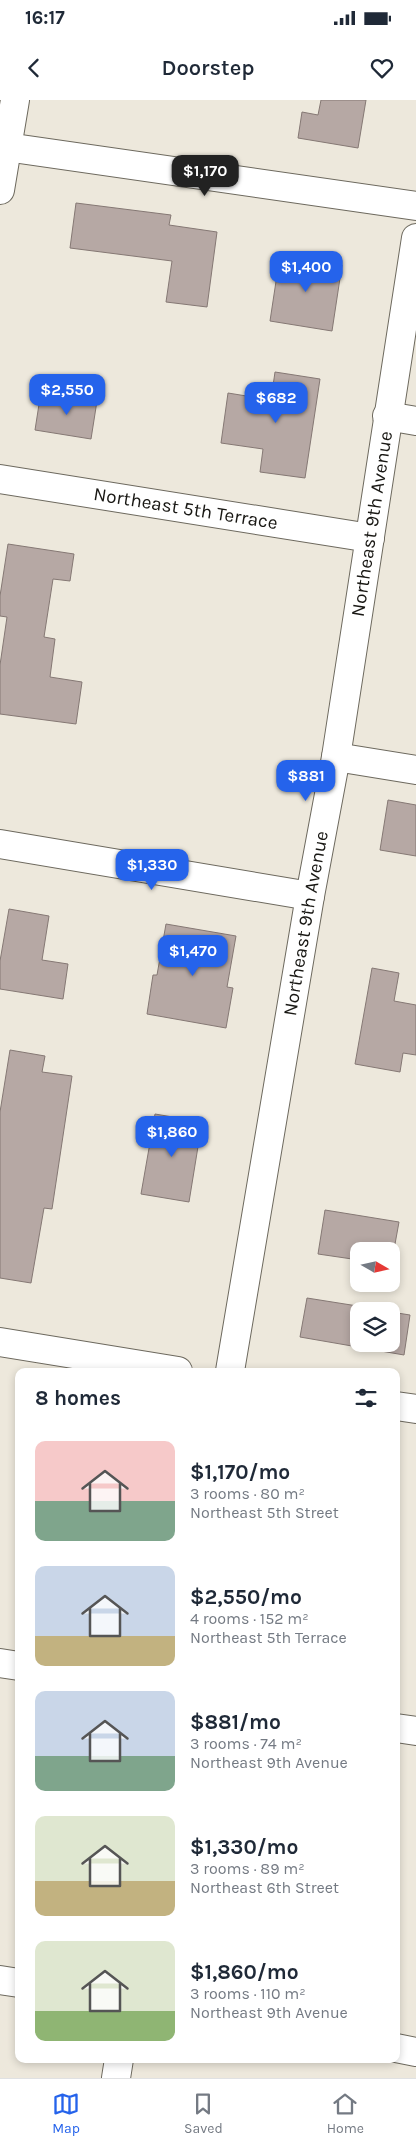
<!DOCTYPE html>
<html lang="en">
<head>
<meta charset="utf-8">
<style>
	body { margin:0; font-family:Karla,sans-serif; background:#f6f6f7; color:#1f2937; height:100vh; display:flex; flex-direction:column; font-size:19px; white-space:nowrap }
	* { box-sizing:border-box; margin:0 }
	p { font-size:16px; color:#747a83 }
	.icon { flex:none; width:28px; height:28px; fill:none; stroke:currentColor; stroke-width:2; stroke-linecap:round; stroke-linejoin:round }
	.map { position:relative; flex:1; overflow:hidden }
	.sheet { position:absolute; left:15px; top:1268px; width:385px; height:695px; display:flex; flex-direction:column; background:#fff; border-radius:10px; box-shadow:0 2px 8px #0003 }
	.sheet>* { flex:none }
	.needle { width:32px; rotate:99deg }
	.tools { position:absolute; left:350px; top:1142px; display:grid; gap:10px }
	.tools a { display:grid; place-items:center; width:50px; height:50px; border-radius:10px; background:#fff; box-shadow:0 2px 8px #0003; font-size:25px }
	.price { position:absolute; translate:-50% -42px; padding:0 11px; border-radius:10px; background:#2563eb; color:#fff; font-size:16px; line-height:32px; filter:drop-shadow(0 1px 2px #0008) }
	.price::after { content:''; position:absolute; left:50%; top:30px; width:15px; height:11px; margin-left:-8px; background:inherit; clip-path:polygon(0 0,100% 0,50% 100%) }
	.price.current { background:#222; color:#fff }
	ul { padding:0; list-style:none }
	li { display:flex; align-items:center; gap:15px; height:125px; padding:0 20px }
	li span { display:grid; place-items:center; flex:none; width:140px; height:100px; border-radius:10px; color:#555 }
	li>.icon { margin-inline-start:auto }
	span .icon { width:60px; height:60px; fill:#fffc; stroke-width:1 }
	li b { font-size:21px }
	h2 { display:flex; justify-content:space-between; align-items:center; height:60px; padding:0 20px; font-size:21px }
	.status { display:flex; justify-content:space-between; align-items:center; height:35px; padding:0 25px; background:#fff; direction:ltr }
	.status svg { height:14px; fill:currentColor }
	header { display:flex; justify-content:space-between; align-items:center; height:65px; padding:0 20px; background:#fff; font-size:22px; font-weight:600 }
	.tab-bar { display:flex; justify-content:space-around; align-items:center; height:70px; border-top:1px solid #e0e1e3; background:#fff; font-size:14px; color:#747a83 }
	.tab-bar a { display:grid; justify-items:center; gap:2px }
	.tab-bar .current { color:#2563eb }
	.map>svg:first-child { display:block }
	.building { fill:#b6a8a4; stroke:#857874 }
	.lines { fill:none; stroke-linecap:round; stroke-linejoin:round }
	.street-casing { stroke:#6d695e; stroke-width:30 }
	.secondary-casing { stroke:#6d695e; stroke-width:30 }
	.street { stroke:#fff; stroke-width:28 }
	.secondary { stroke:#fff; stroke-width:28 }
	.labels { text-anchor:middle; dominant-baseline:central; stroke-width:4; stroke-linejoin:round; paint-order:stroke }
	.street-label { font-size:19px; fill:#181713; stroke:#faf6e9 }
</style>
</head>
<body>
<div class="status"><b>16:17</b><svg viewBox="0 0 49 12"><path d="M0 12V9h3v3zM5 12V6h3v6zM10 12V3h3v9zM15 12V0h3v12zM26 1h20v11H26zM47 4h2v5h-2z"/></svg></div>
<header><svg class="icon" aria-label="back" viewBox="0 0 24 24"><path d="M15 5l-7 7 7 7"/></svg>Doorstep<svg class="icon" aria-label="heart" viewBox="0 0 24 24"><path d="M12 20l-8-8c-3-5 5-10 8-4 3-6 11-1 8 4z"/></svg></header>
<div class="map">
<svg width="416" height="1978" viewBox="0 0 416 1978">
	<rect width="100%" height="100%" fill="#ede8dc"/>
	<!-- building -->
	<path class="building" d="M321,0h45l-8,48 -60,-10 4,-26 16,3z
		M76,103l95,12 -2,10 48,7 -10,75 -41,-5 6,-41 -102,-13z
		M280,155l62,10 -10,66 -62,-10z
		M275,272l45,7 -15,99 -45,-6 3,-23 -42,-6 7,-50 43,7z
		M54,294l43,7 -6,38 -56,-9 5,-32 14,2z
		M8,444l66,10 -4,27 -17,-2 -9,58 11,2 -5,38 32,5 -6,42 -76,-10v-49l7,-48 -7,-1v-20z
		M388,700l28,5v51l-36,-6z
		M9,809l40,7 -7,44 26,4 -5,35 -63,-10v-28z
		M166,824l70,12 -9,51 6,1 -7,40 -79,-14 6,-39h4z
		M372,868l27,5 -5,28 22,4v50l-13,-2 -3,19 -45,-8z
		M10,950l35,6 -3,16 30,4 -20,133 -8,-1 -13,75 -31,-5v-166z
		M155,1014l47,8 -13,80 -48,-8z
		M325,1110l74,12 -8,44v-15h-32v9l-41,-6z
		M307,1198l82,13h-30v33h32v-32l19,3 -6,40 -104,-18z"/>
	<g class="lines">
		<defs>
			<g id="street">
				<path d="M0,46l416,60"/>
				<path d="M387,316l29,5"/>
				<path id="s1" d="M0,379l370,59"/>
				<path d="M336,657l80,13"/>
				<path d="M0,744l310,52"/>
				<path d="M0,1242l178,29"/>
				<path id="s2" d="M230,1271l80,-475 26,-139 80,-519"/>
				<path d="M396,1306l20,3"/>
				<path d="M0,1563l19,3"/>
				<path d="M396,1628l20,3"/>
				<path d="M0,1880l19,3"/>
				<path d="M396,1948l20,4"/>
				<path d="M116,1978l3,-19"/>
			</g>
			<path id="secondary" d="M0,90l15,-90"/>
		</defs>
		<!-- street casing -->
		<use href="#street" class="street-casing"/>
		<!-- secondary casing -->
		<use href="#secondary" class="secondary-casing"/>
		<!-- street -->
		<use href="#street" class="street"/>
		<!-- secondary -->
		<use href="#secondary" class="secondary"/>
	</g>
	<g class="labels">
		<!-- street labels -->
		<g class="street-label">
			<text stroke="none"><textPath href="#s1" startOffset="188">Northeast 5th Terrace</textPath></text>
			<text stroke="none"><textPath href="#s2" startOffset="859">Northeast 9th Avenue</textPath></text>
			<text stroke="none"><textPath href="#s2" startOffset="454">Northeast 9th Avenue</textPath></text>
		</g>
	</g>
</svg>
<div class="tools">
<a><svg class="needle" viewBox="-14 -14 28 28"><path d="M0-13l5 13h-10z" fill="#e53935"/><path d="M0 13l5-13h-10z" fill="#747a83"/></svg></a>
<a><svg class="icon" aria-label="layers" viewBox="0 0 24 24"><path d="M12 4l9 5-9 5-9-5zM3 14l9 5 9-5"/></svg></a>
</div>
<b class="price current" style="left:205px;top:97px">$1,170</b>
<b class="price" style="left:306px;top:193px">$1,400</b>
<b class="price" style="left:67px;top:316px">$2,550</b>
<b class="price" style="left:276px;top:324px">$682</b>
<b class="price" style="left:306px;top:702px">$881</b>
<b class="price" style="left:152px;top:791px">$1,330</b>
<b class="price" style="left:193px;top:877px">$1,470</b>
<b class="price" style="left:172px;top:1058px">$1,860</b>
<section class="sheet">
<h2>8 homes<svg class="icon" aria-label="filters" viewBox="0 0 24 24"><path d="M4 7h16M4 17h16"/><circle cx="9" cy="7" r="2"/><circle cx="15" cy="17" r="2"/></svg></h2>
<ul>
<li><span style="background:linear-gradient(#f6c9c9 60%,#7fa58c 0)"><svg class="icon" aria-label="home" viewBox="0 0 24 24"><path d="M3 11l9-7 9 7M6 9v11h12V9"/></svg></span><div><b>$1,170/mo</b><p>3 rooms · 80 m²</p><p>Northeast 5th Street</p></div></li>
<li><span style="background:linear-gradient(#c9d6e8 70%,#c2b280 0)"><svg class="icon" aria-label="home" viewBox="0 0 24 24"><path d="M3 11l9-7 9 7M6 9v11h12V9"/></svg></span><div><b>$2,550/mo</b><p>4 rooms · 152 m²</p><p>Northeast 5th Terrace</p></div></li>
<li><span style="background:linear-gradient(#c9d6e8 65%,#7fa58c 0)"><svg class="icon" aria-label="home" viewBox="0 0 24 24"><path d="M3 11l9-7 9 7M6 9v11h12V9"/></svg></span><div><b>$881/mo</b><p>3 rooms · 74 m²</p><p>Northeast 9th Avenue</p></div></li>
<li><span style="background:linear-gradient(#dfe7d0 65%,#c2b280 0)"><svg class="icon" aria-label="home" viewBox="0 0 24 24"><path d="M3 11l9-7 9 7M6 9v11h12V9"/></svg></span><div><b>$1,330/mo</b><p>3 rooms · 89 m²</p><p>Northeast 6th Street</p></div></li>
<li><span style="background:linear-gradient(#dfe7d0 70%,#8fb573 0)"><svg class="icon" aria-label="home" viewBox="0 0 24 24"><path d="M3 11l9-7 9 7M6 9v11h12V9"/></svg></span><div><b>$1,860/mo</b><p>3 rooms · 110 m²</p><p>Northeast 9th Avenue</p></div></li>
</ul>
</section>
</div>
<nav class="tab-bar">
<a class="current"><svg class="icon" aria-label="map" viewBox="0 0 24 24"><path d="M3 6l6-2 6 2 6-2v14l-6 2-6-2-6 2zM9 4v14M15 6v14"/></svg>Map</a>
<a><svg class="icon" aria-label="saved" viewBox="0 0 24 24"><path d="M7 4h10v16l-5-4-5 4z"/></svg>Saved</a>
<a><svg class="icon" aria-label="home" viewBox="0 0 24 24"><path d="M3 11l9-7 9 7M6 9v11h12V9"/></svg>Home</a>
</nav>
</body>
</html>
